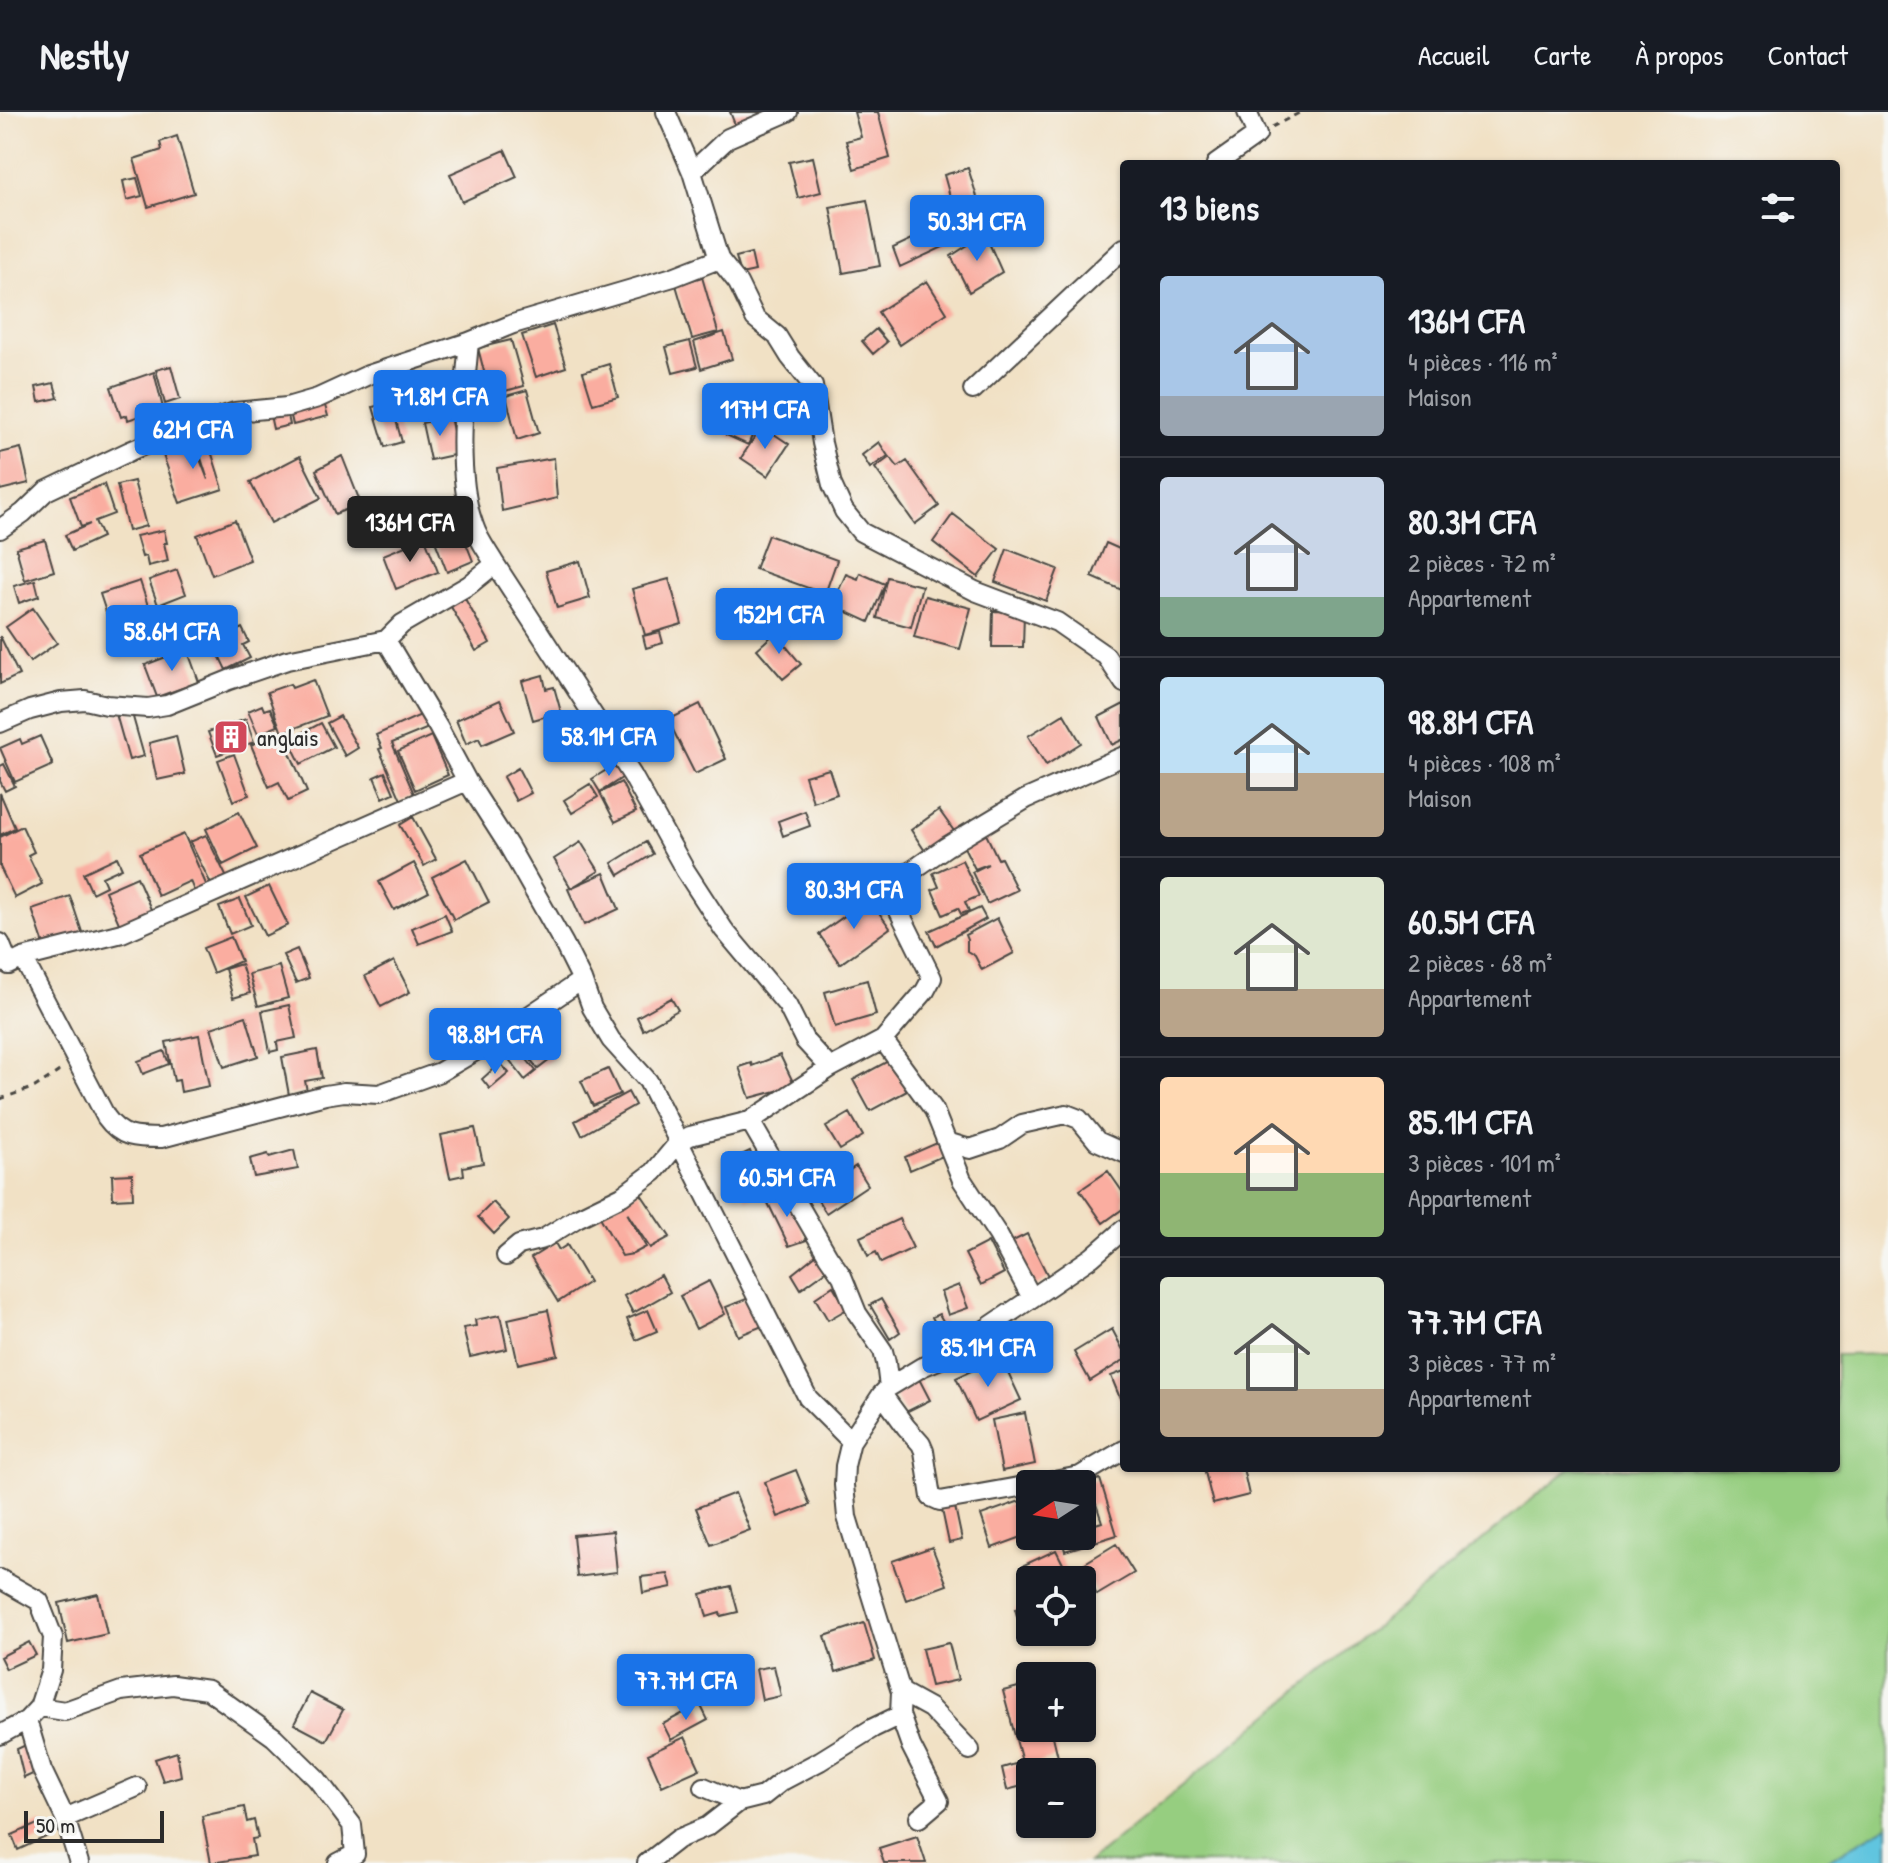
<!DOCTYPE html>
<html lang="fr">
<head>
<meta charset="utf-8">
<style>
	body { margin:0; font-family:"Patrick Hand",sans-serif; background:#20242c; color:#f1f3f6; height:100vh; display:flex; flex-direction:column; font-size:30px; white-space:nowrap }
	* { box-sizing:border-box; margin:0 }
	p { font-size:26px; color:#9ea1a6 }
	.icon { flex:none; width:44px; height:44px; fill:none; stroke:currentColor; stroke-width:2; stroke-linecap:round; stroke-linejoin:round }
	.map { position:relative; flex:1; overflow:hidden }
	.side { position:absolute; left:1120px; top:48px; width:720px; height:1312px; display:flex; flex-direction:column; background:#171b24; border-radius:8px; box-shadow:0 2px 6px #0004 }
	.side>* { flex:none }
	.needle { width:52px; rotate:258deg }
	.tools { position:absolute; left:1016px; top:1358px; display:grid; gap:16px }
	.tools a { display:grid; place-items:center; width:80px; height:80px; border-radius:8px; background:#171b24; box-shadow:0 2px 6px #0004; font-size:40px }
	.scale { position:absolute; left:24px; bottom:20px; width:140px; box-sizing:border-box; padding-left:8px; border:4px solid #2b2b2b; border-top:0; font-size:22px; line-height:28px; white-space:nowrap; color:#2b2b2b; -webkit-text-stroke:6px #f6f6f2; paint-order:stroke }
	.price { position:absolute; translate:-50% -68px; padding:0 18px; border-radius:8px; background:#1a73e8; color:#fff; font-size:26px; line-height:52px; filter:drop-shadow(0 2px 4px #0008) }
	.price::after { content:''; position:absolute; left:50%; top:48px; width:24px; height:18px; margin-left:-12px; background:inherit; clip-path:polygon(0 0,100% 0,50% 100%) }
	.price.selected { background:#222; color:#fff }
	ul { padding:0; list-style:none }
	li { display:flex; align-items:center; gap:24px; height:200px; padding:0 40px }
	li+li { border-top:2px solid #363941 }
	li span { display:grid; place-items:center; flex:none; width:224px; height:160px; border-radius:8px; color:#555 }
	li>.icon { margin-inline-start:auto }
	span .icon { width:96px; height:96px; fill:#fffc; stroke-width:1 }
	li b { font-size:34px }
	h2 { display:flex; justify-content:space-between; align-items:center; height:96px; padding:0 40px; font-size:34px }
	header { display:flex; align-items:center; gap:48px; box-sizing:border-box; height:112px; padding:0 40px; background:#171b24; border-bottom:2px solid #363941 }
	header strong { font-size:38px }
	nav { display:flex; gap:44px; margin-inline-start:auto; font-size:28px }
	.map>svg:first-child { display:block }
	.green { fill:#96ce80; stroke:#607c56; stroke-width:2 }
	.water { fill:#61c5df; stroke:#467885; stroke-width:2 }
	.building { fill:#faada0 }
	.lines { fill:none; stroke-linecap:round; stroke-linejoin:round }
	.minor-casing { stroke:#494642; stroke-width:22 }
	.path { stroke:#494642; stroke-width:3; stroke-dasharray:6 6; stroke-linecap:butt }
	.minor { stroke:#fff; stroke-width:18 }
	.labels { text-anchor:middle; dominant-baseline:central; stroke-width:6; stroke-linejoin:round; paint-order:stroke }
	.poi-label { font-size:24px; fill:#2b2b2b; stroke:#f6f6f2; text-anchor:start }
</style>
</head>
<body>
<header>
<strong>Nestly</strong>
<nav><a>Accueil</a><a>Carte</a><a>À propos</a><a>Contact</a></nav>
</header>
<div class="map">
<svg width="1888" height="1751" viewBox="0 0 1888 1751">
	<rect width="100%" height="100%" fill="#f6f6f2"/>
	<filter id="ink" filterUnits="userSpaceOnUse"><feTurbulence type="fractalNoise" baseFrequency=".0125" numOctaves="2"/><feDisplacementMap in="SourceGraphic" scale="16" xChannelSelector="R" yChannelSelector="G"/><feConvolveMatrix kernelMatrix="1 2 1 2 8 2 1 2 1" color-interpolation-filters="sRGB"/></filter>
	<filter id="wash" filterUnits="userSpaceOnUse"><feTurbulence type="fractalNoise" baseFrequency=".006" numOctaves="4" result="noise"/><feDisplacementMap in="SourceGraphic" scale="32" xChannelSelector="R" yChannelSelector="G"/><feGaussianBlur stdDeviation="1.8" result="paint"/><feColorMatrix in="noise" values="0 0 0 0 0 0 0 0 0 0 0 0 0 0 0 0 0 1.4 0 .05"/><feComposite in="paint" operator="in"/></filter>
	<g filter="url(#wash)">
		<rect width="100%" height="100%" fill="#f1e1c5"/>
		<!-- green -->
		<path class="green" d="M1888,1242v471l-65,38h-735l482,-395h266v-113z"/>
		<!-- water -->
		<path class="water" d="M1888,1713v38h-65z"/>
		<g id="blocks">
			<!-- building -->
			<path class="building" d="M730,0h42l-36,15z
				M854,0h24l12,46 -36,11 -8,-28 15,-4z
				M177,24l17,57 -46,14 -14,-48 28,-9 -2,-8z
				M505,38l12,27 -55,25 -12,-28z
				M813,45l8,35 -23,6 -9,-36z
				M968,56l11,35 -25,8 -10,-36z
				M137,66l5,18 -15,4 -4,-19z
				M867,88l13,66 -37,7 -13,-66z
				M963,103l8,19 -71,33 -7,-19z
				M985,122l17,38 -33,20 -18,-36z
				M751,141l4,18 -14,3 -5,-17z
				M702,165l16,55 -26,7 -16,-54z
				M927,169l20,32 -47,32 -22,-33z
				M553,213l13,42 -30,10 -14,-42z
				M876,217l11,13 -14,12 -11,-13z
				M724,220l8,27 -31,10 -7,-27z
				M511,228l13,46 -34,9 -12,-47z
				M690,229l7,26 -24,6 -7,-26z
				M609,252l9,33 -25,7 -10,-32z
				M171,254l9,33 -15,5 -9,-34z
				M154,260l9,36 -35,12 -1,-5 -6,2 -10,-30z
				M54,271l4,15 -19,4 -3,-15z
				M748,274l22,10 -22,49 -22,-10z
				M527,278l12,43 -22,7 -11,-44z
				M323,287l5,17 -35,9 -4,-18z
				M391,290l11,40 -17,5 -12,-40z
				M287,299l3,14 -17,4 -3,-14z
				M450,305l8,37 -28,6 -8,-37z
				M762,314l27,18 -21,32 -27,-18z
				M206,323l17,54 -43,14 -17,-48 31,-11 14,36 -13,-41z
				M879,330l9,14 -18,12 -8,-13z
				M21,336l8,35 -29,7v-37z
				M300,344l21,42 -50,25 -21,-41z
				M342,344l19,48 -26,10 -19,-44z
				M890,345l8,10 9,-6 32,45 -24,18 -40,-56z
				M554,346l3,40 -55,13 -5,-43z
				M134,369l12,45 -18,5 -11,-46z
				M104,372l10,30 -19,7 7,16 -30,14 -7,-16 25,-11 -9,3 -11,-30z
				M953,402l46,35 -21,28 -45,-35z
				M235,408l15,40 -38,15 -15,-40z
				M458,411l15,38 -26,11 -15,-39z
				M164,418l3,13h-3l4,18 -20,5 -2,-10 -4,1 -6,-21z
				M768,423l69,25 -12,34 -70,-25z
				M425,426l13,34 -42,17 -13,-34z
				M45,428l9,31 -29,9 -9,-32z
				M1106,431l18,8v40l-32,-14z
				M1007,437l51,20 -12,32 -51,-19z
				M580,449l10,37 -33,10 -11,-37z
				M177,458l9,24 -28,11 -9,-25z
				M860,461l25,11 -16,38 -37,-17 14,-31 12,5z
				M887,465l35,9 -11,41 -34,-9z
				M669,467l13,45 -37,11 -13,-46z
				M35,468l4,16 -20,7 -5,-17z
				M140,469l10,31 -40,12 -10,-30z
				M925,484l46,12 -11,41 -46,-12z
				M464,485l26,46 -14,8 -26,-46z
				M777,490l10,13 -10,9 -11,-13z
				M33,496l24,35 -27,19 -24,-35z
				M993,499l31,1 -1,35h-31z
				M242,516l7,14 -6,3 7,13 -24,12 -13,-27z
				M660,520l3,11 -17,5 -3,-12z
				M775,521l26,31 -18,15 -26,-30z
				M0,524l19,39 -19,9z
				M187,537l12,33 -42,15 -12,-32z
				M543,563l3,14 8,-2 7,25 -28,8 -11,-39z
				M313,568l14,36 -45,17 -15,-41 23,-8 2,4z
				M500,588l14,31 -32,14 -3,-7 -13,6 -10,-24z
				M700,592l26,55 -31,15 -27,-54z
				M1124,592v35l-12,6 -13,-28z
				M262,593l2,5 6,-2 8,18 -20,8 -10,-23z
				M131,598l13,46 -15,4 -13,-46z
				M425,601l6,14 -39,16 22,51 -13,6 -22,-51 3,-1 -6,-13z
				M1064,602l17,29 -35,22 -18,-29z
				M340,604l18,32 -13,8 -18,-33z
				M660,606l5,17 -29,9 -5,-17z
				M246,607l8,23 -37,13 -9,-23z
				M321,611l13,24 -33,17 -12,-24z
				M281,620l26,60 -19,9 -9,-19 -10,5 -18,-42z
				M40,624l13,29 -38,17 -15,-34 20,-9 2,5z
				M176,624l9,38 -28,6 -8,-37z
				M431,624l17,39 -33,15 -17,-39z
				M234,642l15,41 -16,6 -15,-41z
				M618,651l7,13 -25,16 -8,-13z
				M4,652l11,22 -10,5 -5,-10v-15z
				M518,656l13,25 -15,8 -13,-24z
				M829,657l8,25 -24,8 -8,-26z
				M385,660l9,21 -11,5 -9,-21z
				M621,670l15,30 -21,10 -15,-29z
				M590,672l8,13 -26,16 -8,-13z
				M0,681l15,35 -15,7z
				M939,698l15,21 -29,20 -14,-21z
				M805,699l5,15 -27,10 -5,-15z
				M239,700l18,36 -34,17 -17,-36z
				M413,705l23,42 -12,7 -24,-41z
				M22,714l12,26 -6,3 14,29 -27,14 -15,-31v-30z
				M985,720l13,27 3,-1 16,32 -30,14 -15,-32 16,-8 -13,5 -13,-26z
				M184,722l25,57 -13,5 -6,-15 -32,15 -18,-43z
				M206,723l22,45 -15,8 -23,-46z
				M581,730l18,29 -28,17 -17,-29z
				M646,730l7,12 -34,21 -7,-12z
				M117,745l5,11 -20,9 4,9 -14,7 -9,-20z
				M467,747l22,43 -35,18 -22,-43z
				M962,748l17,36 -14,6 4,9 -8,3 -3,-6 -15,7 -11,-25 7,-3 -6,-14z
				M414,751l15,29 -35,18 -15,-28z
				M604,761l15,36 -35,16 -16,-36z
				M137,765l16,37 -32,14 -16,-37z
				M269,774l19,39 -23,11 -19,-39z
				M70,784l13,39 -38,12 -13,-38z
				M240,787l11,26 -21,9 -11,-27z
				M869,787l21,29 -50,36 -21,-30z
				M980,796l6,11 -50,27 -7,-15z
				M445,802l7,17 -33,13 -7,-16z
				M997,806l17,35 -32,17 -7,-14 -8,-5v-11l-2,-5z
				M231,825l10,24 -28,12 -10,-25z
				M297,837l12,29 -13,5 -13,-28z
				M394,849l16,31 -29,15 -16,-31z
				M241,852l9,29 -17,5 -8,-29z
				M279,854l9,32 -30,8 -9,-32z
				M867,868l9,35 -41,12 -10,-35z
				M671,886l7,12 -35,20 -6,-13z
				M289,893l7,33 -19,4 1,8 -8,2 -8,-41z
				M246,904l12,40 -34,11 -13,-39z
				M527,907l28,37 -17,13 -28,-36z
				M199,923l10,51 -28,6 -2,-12 -5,1 -8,-39z
				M512,929l24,30 -11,9 -24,-31z
				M317,938l5,28 -17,3 2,10 -18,4 -7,-38z
				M164,939l5,13 -26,10 -5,-13z
				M780,943l14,29 -14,6 -30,8 -11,-31 12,-4 1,3z
				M890,948l17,31 -37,20 -17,-31z
				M500,951l9,10 -19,16 -8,-10z
				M608,957l12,25 -27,12 -12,-25z
				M628,980l7,13 -53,30 -7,-14z
				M850,1001l13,23 -23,14 -14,-23z
				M475,1016l8,35 -20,4 1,8 -14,3 -9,-43z
				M937,1031l6,13 -33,14 -5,-13z
				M294,1038l4,19 -44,8 -4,-18 18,-5 1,3z
				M750,1039l4,11 11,-6 14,30 -32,14 -18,-39z
				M856,1054l12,19 -42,28 -12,-19z
				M1108,1059l16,23v14l-21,15 -23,-33z
				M132,1062l1,24 -20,1 -1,-24z
				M784,1077l23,51 -18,6 -22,-45z
				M639,1079l31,46 -20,11 -23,-35 19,34 -13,7 -11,2 -23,-41z
				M493,1090l16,17 -15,15 -16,-17z
				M899,1107l14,29 -32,15 -5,-11 -8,4 -8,-19z
				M1027,1122l22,44 -15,8 -23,-44z
				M988,1130l16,31 -23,12 -16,-31z
				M555,1131l4,7 8,-5 22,37 -31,20 -27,-44z
				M817,1142l9,17 -25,18 -9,-15z
				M661,1163l9,17 -37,21 -9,-17z
				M709,1169l16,33 -29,15 -16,-33z
				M959,1173l9,23 -20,7 -7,-23z
				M833,1174l14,23 -19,11 -13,-22z
				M754,1184l11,29 -27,11 -12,-29z
				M881,1187l19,33 -10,7 -20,-34z
				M548,1198l10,45 -40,9 -10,-45z
				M648,1198l9,21 -21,9 -9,-21z
				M939,1202l11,19 -8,4 -10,-20z
				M500,1203l7,34 -37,8 -7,-29 13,-2 -1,-6z
				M1112,1217l12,23v8l-34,21 -16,-29z
				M1001,1245l20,43 -45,21 -20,-43z
				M1124,1259v37l-13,-32z
				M917,1263l13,25 -26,13 -13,-25z
				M1025,1301l10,51 -33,7 -10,-51z
				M1204,1356h39l6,27 -36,9z
				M796,1358l14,35 -32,12 -13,-35z
				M1100,1367l17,56 -52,16 -4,-15h21v-8l20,-6 -6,-18 -6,2 -7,-22z
				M735,1381l15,37 -39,15 -15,-37z
				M1020,1389l10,33 -38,14 -11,-33z
				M954,1390l8,38 -13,3 -8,-38z
				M613,1419l4,41 -40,5 -4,-42z
				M1116,1432l18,29 -37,22 -17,-29z
				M932,1435l15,38 -41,15 -14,-39z
				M1056,1438l15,30h-40l-7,-15z
				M668,1462l4,13 -29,6 -2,-16z
				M731,1474l7,26 -17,4 -1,-3 -13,4 -6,-23z
				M98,1482l9,40 -39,9 -9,-40z
				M1030,1493v15l-11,3 -4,-14z
				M864,1511l11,37 -39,12 -11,-36z
				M29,1530l7,13 -30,14 -6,-12z
				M949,1531l9,37 -27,6 -9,-37z
				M774,1554l7,30 -19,4 -6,-31z
				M1030,1572v44h21l7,29 -21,6 3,9h-10v12l-23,6 -5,-22 20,-6 -19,-71z
				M310,1581l33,17 -17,31 -32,-17z
				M700,1592l8,16 -37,20 -8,-16z
				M685,1625l15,32 -38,17 -14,-32z
				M28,1632l7,29 -11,5 -7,-29z
				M177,1640l4,24 -18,5 -8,-22z
				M244,1695l3,15 7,-2 4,18 -6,1 3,17 -44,7 -9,-47z
				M42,1710l6,14 -30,14 -6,-15z
				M917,1724l9,27h-42l-5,-15z"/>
		</g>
	</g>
	<g filter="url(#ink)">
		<use href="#blocks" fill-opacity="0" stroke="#494642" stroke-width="2"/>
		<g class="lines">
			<defs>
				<path id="minor" d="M666,0l26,60 27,87 19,24 17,35 22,18 13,21 23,29 9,57 10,42 12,26 17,21 23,12 91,47 82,31 49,34 18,27
					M1216,52l41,-29 -10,-23
					M692,60l36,-34 60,-26
					M469,230c-5,53 -14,135 5,184 4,13 14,26 21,38l137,211 53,95 39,60 63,75 18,36 25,27
					M973,278l151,-142
					M0,417l23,-16 23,-22 84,-40 45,-19 60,-20 52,-5 31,-9 50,-23 101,-33 44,-18 160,-47 46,-18
					M386,528l52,87 29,54 41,64 56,99 18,36 10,28 19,32 37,41 160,317 43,43 -6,25 -1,19 3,32 54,175 29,16 40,42
					M0,611l30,-13 31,-8 24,-2 22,5 41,3 19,-3 62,-25 58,-20 99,-20 16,-16 67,-39 26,-21
					M0,831l9,22 14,-7 83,159c15,21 30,21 55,21l164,-43 19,-3 35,2 61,-22 44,-26 98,-66
					M23,846l99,-25 345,-152
					M883,928l51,70 28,70 36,55 34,63
					M750,1009l78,135 14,20 15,37 26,38 3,12 3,24
					M947,1030l23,7 30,-10 22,-15 44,-10 13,5 18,22 27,12
					M506,1144l13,-11 24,-6 34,-21 45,-22 32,-24 25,-30 11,-6 60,-15 80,-53 53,-28 42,-49 7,-13 -42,-85 7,-12 49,-34 80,-48 98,-43
					M882,1282l24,33 15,17 3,7 7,46 9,4 90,-16
					M851,1329l31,-47 7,-7 33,-20 21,-9 89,-60 60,-41 32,-28
					M1038,1372l42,-8 44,-26
					M0,1467l39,22 14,36 -2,33 -12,37 -12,13 -27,15
					M39,1595l26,4 56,-20 52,-6 35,5 66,47 43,42 35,46 3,29 -17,9
					M900,1603l11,31 28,55 -20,17
					M27,1608l15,50 23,48 14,45
					M704,1675l35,15 24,-6 19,-15 38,-20 53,-33 27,-13 1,-23
					M65,1706l72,-31
					M647,1751l31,-24 30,-13 31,-24"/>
			</defs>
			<!-- minor casing -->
			<use href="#minor" class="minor-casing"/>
			<!-- path -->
			<path class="path" d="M1272,15l29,-15
				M0,987l35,-12 26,-17"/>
			<!-- minor -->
			<use href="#minor" class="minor"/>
		</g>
	</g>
	<!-- icons -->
	<defs>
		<symbol id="building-square" viewBox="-11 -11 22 22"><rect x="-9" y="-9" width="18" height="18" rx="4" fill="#d1495b" stroke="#f6f6f2"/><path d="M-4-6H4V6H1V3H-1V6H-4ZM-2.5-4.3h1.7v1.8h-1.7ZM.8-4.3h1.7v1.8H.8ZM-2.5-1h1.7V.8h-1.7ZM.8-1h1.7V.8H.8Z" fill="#fff"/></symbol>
	</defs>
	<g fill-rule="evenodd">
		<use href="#building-square" x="211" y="605" width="40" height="40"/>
	</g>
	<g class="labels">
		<!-- poi labels -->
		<g class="poi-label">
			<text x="257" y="625">anglais</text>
		</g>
	</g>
</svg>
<div class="tools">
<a><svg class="needle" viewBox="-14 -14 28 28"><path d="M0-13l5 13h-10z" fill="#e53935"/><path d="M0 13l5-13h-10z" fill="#9ea1a6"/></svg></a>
<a><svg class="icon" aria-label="locate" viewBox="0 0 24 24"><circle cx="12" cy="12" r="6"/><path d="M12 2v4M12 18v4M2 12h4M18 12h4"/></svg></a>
<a>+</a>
<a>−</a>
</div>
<div class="scale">50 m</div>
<b class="price" style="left:977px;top:151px">50.3M CFA</b>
<b class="price" style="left:440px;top:326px">71.8M CFA</b>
<b class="price" style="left:765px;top:339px">117M CFA</b>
<b class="price" style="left:193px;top:359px">62M CFA</b>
<b class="price selected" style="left:410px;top:452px">136M CFA</b>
<b class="price" style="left:779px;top:544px">152M CFA</b>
<b class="price" style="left:172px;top:561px">58.6M CFA</b>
<b class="price" style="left:609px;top:666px">58.1M CFA</b>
<b class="price" style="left:854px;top:819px">80.3M CFA</b>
<b class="price" style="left:495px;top:964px">98.8M CFA</b>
<b class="price" style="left:787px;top:1107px">60.5M CFA</b>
<b class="price" style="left:988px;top:1277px">85.1M CFA</b>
<b class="price" style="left:686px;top:1610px">77.7M CFA</b>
<section class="side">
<h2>13 biens<svg class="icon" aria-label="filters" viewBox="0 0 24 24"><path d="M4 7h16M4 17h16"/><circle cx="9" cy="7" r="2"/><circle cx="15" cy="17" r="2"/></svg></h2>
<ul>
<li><span style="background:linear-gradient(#a9c7e8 75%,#9aa5b1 0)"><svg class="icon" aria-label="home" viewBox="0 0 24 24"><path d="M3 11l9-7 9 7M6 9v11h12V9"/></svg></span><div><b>136M CFA</b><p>4 pièces · 116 m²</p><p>Maison</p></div></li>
<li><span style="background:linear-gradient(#c9d6e8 75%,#7fa58c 0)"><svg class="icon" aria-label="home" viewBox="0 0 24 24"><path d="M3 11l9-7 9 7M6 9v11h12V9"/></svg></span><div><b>80.3M CFA</b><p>2 pièces · 72 m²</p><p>Appartement</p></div></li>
<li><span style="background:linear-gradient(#bfe0f5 60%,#b9a48a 0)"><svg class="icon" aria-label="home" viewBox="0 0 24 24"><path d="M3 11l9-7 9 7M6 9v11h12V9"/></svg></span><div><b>98.8M CFA</b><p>4 pièces · 108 m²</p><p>Maison</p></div></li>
<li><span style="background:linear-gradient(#dfe7d0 70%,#b9a48a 0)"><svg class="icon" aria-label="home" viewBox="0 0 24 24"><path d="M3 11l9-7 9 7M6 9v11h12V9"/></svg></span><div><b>60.5M CFA</b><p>2 pièces · 68 m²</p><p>Appartement</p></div></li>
<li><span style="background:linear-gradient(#ffd9b3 60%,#8fb573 0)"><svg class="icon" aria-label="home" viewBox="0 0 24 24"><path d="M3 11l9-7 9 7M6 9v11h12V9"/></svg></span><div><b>85.1M CFA</b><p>3 pièces · 101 m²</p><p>Appartement</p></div></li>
<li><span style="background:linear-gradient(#dfe7d0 70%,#b9a48a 0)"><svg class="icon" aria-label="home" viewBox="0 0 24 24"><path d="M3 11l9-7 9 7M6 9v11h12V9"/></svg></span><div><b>77.7M CFA</b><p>3 pièces · 77 m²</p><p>Appartement</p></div></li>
</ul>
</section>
</div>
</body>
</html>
